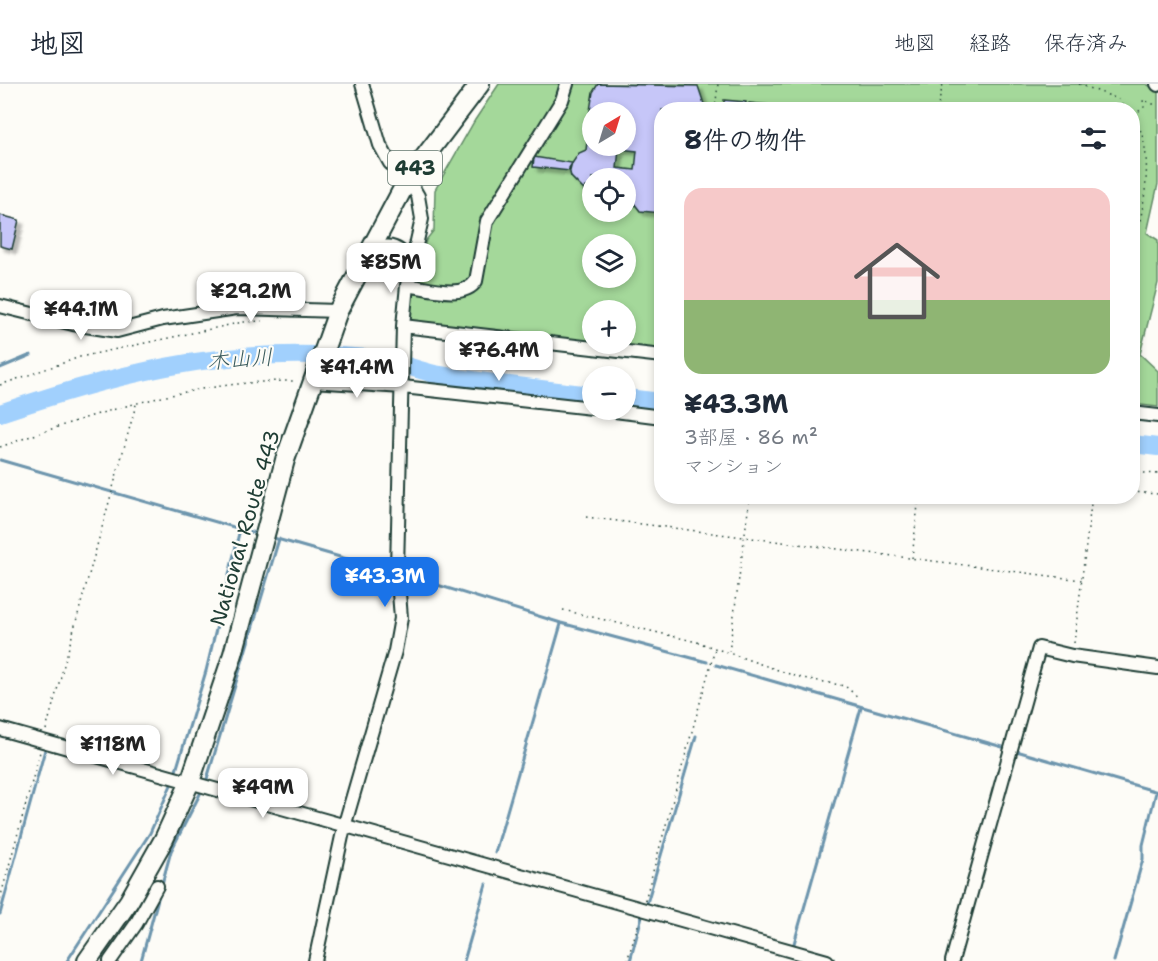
<!DOCTYPE html>
<html lang="ja">
<head>
<meta charset="utf-8">
<style>
	body { margin:0; font-family:"Shantell Sans","Klee One",sans-serif; background:#f2f2f3; color:#1f2937; height:100vh; display:flex; flex-direction:column; font-size:22px; white-space:nowrap }
	* { box-sizing:border-box; margin:0 }
	p { font-size:20px; color:#747a83 }
	.icon { flex:none; width:33px; height:33px; fill:none; stroke:currentColor; stroke-width:2; stroke-linecap:round; stroke-linejoin:round }
	.map { position:relative; flex:1; overflow:hidden }
	.sheet { position:absolute; left:654px; top:18px; width:486px; height:402px; display:flex; flex-direction:column; background:#fff; border-radius:24px; box-shadow:0 3px 9px #0003 }
	.sheet>* { flex:none }
	.needle { width:39px; rotate:38deg }
	.controls { position:absolute; left:582px; top:18px; display:grid; gap:12px }
	.controls a { display:grid; place-items:center; width:54px; height:54px; border-radius:50%; background:#fff; box-shadow:0 3px 9px #0003; font-size:30px }
	.price { position:absolute; translate:-50% -51px; padding:0 14px; border-radius:12px; background:#fff; color:#222; font-size:20px; line-height:39px; filter:drop-shadow(0 2px 3px #0008) }
	.price::after { content:''; position:absolute; left:50%; top:36px; width:18px; height:14px; margin-left:-9px; background:inherit; clip-path:polygon(0 0,100% 0,50% 100%) }
	.price.on { background:#1a73e8; color:#fff }
	ul { padding:0; list-style:none }
	li { display:grid; align-content:center; gap:12px; height:318px; padding:0 30px }
	li span { display:grid; place-items:center; height:186px; border-radius:18px; color:#555 }
	li>.icon { margin-inline-start:auto }
	span .icon { width:108px; height:108px; fill:#fffc; stroke-width:1 }
	li b { font-size:26px }
	h2 { display:flex; justify-content:space-between; align-items:center; height:72px; padding:0 30px; font-size:26px }
	header { display:flex; align-items:center; gap:36px; box-sizing:border-box; height:84px; padding:0 30px; background:#fff; border-bottom:2px solid #e0e1e3 }
	header strong { font-size:28px }
	nav { display:flex; gap:33px; margin-inline-start:auto; font-size:21px }
	.map>svg:first-child { display:block }
	.green { fill:#a4d89a; stroke:#628a67; stroke-width:1.5; fill-rule:evenodd }
	.lines { fill:none; stroke-linecap:round; stroke-linejoin:round }
	.stream { stroke:#6d95ad; stroke-width:3 }
	.river { stroke:#a1d0fd; stroke-width:18 }
	.building { fill:#c6c6f8; stroke:#1f3d34; stroke-width:1.5; fill-rule:evenodd; filter:url(#shadow) }
	.minor-casing { stroke:#1f3d34; stroke-width:16 }
	.highway-casing { stroke:#1f3d34; stroke-width:22 }
	.path { stroke:#1f3d34; stroke-width:1.5; stroke-dasharray:1.5 4.5; stroke-linecap:butt }
	.minor { stroke:#fdfcf7; stroke-width:12 }
	.highway { stroke:#fdfcf7; stroke-width:18 }
	.labels { text-anchor:middle; dominant-baseline:central; stroke-width:4.5; stroke-linejoin:round; paint-order:stroke }
	.shield { fill:#fdfcf7; stroke:#62766e; stroke-width:1.5 }
	.shield-label { font-size:20px; font-weight:bold; fill:#1f3d34 }
	.street-label { font-size:21px; fill:#1f3d34; stroke:#fdfcf7 }
	.water-label { font-size:22px; font-style:italic; fill:#395a5c; stroke:#fdfcf7 }
</style>
</head>
<body>
<header>
<strong>地図</strong>
<nav><a>地図</a><a>経路</a><a>保存済み</a></nav>
</header>
<div class="map">
<svg width="1158" height="877" viewBox="0 0 1158 877">
	<defs>
		<filter id="shadow"><feDropShadow dx="4.5" dy="4.5" stdDeviation="1.5" flood-color="#0004"/></filter>
	</defs>
	<rect width="100%" height="100%" fill="#fdfcf7"/>
	<filter id="ink" filterUnits="userSpaceOnUse"><feTurbulence type="fractalNoise" baseFrequency=".0167" numOctaves="2"/><feDisplacementMap in="SourceGraphic" scale="12" xChannelSelector="R" yChannelSelector="G"/><feConvolveMatrix kernelMatrix="1 2 1 2 8 2 1 2 1" color-interpolation-filters="sRGB"/></filter>
	<g filter="url(#ink)">
		<!-- green -->
		<path class="green" d="M499,0h647l12,6v94l-11,49 11,7v43l-18,71 18,17v36l-25,-3 -1,-294h-470l-1,241 -63,-7h28v-34h-34v33l-183,-21 8,-48 9,-34 8,-10 1,-40 40,-70zM592,28h34v34h-34zM592,94h34v34h-34zM592,160h34v34h-34z"/>
		<g class="lines">
			<!-- stream -->
			<path class="stream" d="M0,284l31,-13
				M0,376l258,74
				M270,453l119,34
				M405,491l156,48 146,39
				M716,581l290,83
				M1013,666l145,42
				M175,690l31,-103 34,-142
				M207,695l72,-240
				M495,769l66,-229
				M647,819l49,-167
				M0,830l46,-168
				M793,863l68,-239
				M67,877l83,-128 21,-48
				M141,877l30,-110 29,-57
				M464,877l22,-77
				M630,877l12,-45
				M1114,877l29,-102v-14l13,-53"/>
			<!-- river -->
			<path class="river" d="M626,314l36,4
				M0,329c132,-45 237,-69 378,-54 19,2 38,11 57,15 52,9 105,15 157,21
				M1132,360l26,3"/>
		</g>
		<!-- building -->
		<path class="building" d="M598,0l100,2 8,24h-44v44l-4,19h4v40l-22,-2 -10,-13 1,-5 -5,-1v-14h-34v10l-7,-1 -1,3 -13,-13 -2,-9 10,-15 7,-3 1,-8h5v4h34v-34h-34v13l-3,-8 4,-25zM619,65l18,2 -2,19 -18,-2z
			M724,16l22,2 -1,7 -21,-2z
			M749,19l22,2 -1,5h-22z
			M534,73l38,6 -2,8 -37,-4z
			M0,131l19,5 -7,29 -12,-3z"/>
		<g class="lines">
			<defs>
				<path id="minor" d="M1157,0l1,1
					M370,170c18,-14 32,-7 41,12
					M407,201c20,3 57,15 69,-4l11,-60 75,-121 5,-16
					M0,222l73,18 44,7 46,-12 74,-11 101,3
					M403,242l259,30
					M313,297l90,6 189,21
					M607,326l55,7
					M1132,329l26,3
					M0,645l827,232
					M110,877l26,-37 21,-38
					M315,877l29,-134 51,-176 6,-33 -4,-50 6,-242 4,-41 15,-66 -4,-23 -10,-17 -18,-16 -10,-18 -18,-61
					M952,877l87,-313 33,8 86,12"/>
				<path id="highway" d="M87,877l42,-60 35,-62 26,-57 43,-128 52,-194 53,-149 70,-132 72,-95"/>
			</defs>
			<!-- minor casing -->
			<use href="#minor" class="minor-casing"/>
			<!-- highway casing -->
			<use href="#highway" class="highway-casing"/>
			<!-- path -->
			<path class="path" d="M1079,0l39,15 10,11
				M715,26l3,-26
				M937,26l6,-26
				M1132,30c26,37 11,97 0,141
				M1134,31l10,-8 -1,-7 15,6
				M0,301l80,-28 163,-35 19,-1
				M0,363c95,-34 195,-67 297,-66
				M1132,388l26,2
				M1132,408l26,2
				M586,433l496,63
				M912,474l7,-62
				M563,526l134,32 101,35 47,9 14,12
				M1074,559l18,-147
				M729,568l21,-156
				M46,646l91,-329
				M0,815l40,-147
				M645,816l70,-251
				M627,877l12,-39"/>
			<!-- minor -->
			<use href="#minor" class="minor"/>
			<!-- highway -->
			<use href="#highway" class="highway"/>
		</g>
	</g>
	<g class="labels">
		<!-- shield labels -->
		<rect class="shield" x="388" y="67" width="54" height="34" rx="4.5"/>
		<g class="shield-label">
			<text x="415" y="84">443</text>
		</g>
		<!-- street labels -->
		<g class="street-label">
			<text transform="translate(245 444) rotate(-74)">National Route 443</text>
		</g>
		<!-- water labels -->
		<g class="water-label">
			<text transform="translate(240 275) rotate(-4)">木山川</text>
		</g>
	</g>
</svg>
<div class="controls">
<a><svg class="needle" viewBox="-14 -14 28 28"><path d="M0-13l5 13h-10z" fill="#e53935"/><path d="M0 13l5-13h-10z" fill="#747a83"/></svg></a>
<a><svg class="icon" aria-label="locate" viewBox="0 0 24 24"><circle cx="12" cy="12" r="6"/><path d="M12 2v4M12 18v4M2 12h4M18 12h4"/></svg></a>
<a><svg class="icon" aria-label="layers" viewBox="0 0 24 24"><path d="M12 4l9 5-9 5-9-5zM3 14l9 5 9-5"/></svg></a>
<a>+</a>
<a>−</a>
</div>
<b class="price" style="left:391px;top:210px">¥85M</b>
<b class="price" style="left:251px;top:239px">¥29.2M</b>
<b class="price" style="left:81px;top:257px">¥44.1M</b>
<b class="price" style="left:499px;top:298px">¥76.4M</b>
<b class="price" style="left:357px;top:315px">¥41.4M</b>
<b class="price on" style="left:385px;top:524px">¥43.3M</b>
<b class="price" style="left:113px;top:692px">¥118M</b>
<b class="price" style="left:263px;top:735px">¥49M</b>
<section class="sheet">
<h2>8件の物件<svg class="icon" aria-label="filters" viewBox="0 0 24 24"><path d="M4 7h16M4 17h16"/><circle cx="9" cy="7" r="2"/><circle cx="15" cy="17" r="2"/></svg></h2>
<ul>
<li><span style="background:linear-gradient(#f6c9c9 60%,#8fb573 0)"><svg class="icon" aria-label="home" viewBox="0 0 24 24"><path d="M3 11l9-7 9 7M6 9v11h12V9"/></svg></span><div><b>¥43.3M</b><p>3部屋 · 86 m²</p><p>マンション</p></div></li>
</ul>
</section>
</div>
</body>
</html>
